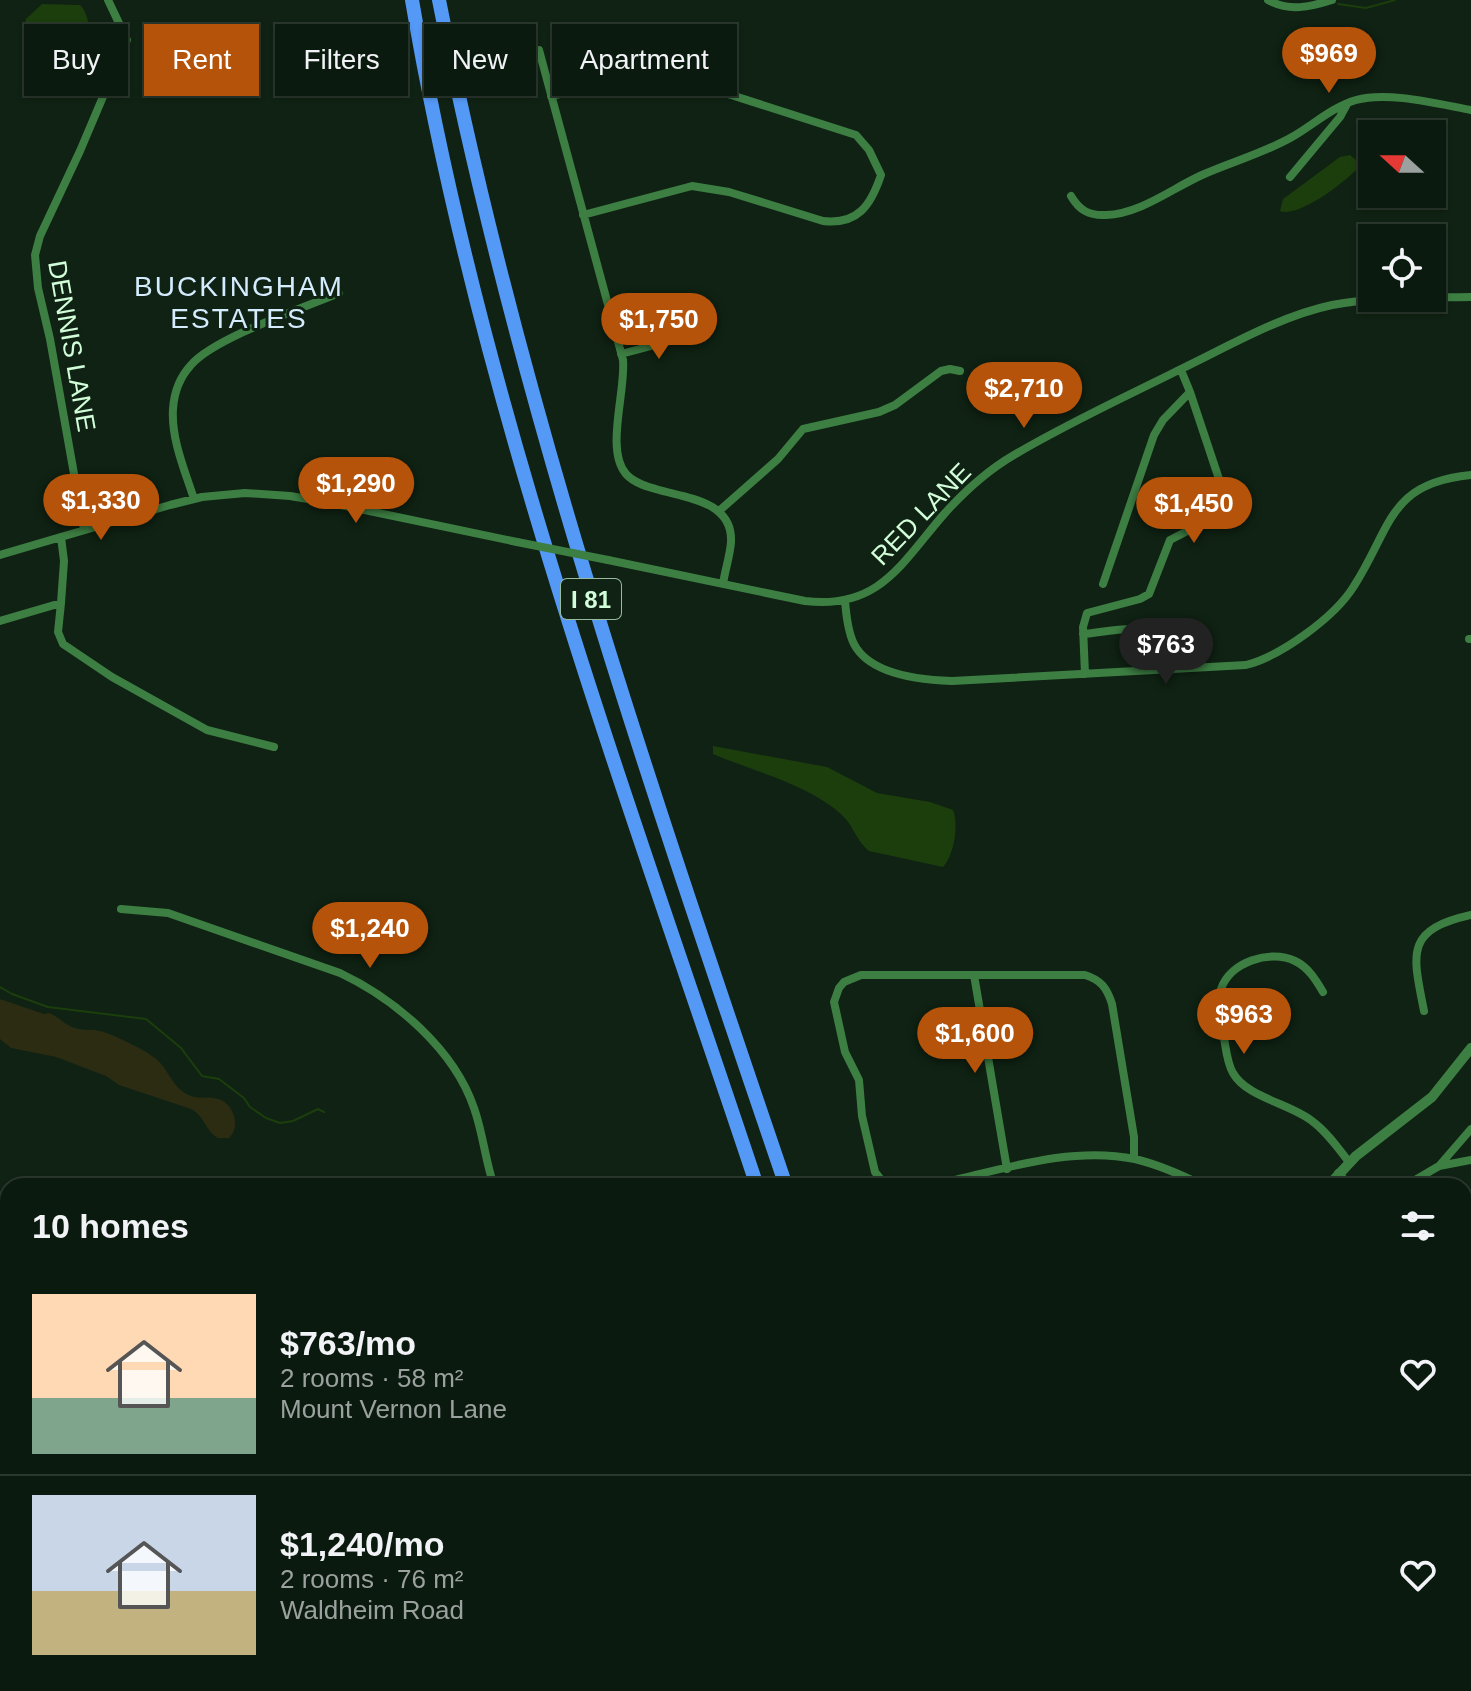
<!DOCTYPE html>
<html lang="en">
<head>
<meta charset="utf-8">
<style>
	body { margin:0; font-family:Helvetica,sans-serif; background:#19271c; color:#f1f3f6; height:100vh; display:flex; flex-direction:column; font-size:30px; white-space:nowrap }
	* { box-sizing:border-box; margin:0 }
	p { font-size:26px; color:#9aa19e }
	.icon { flex:none; width:44px; height:44px; fill:none; stroke:currentColor; stroke-width:2; stroke-linecap:round; stroke-linejoin:round }
	.map { position:relative; flex:1; overflow:hidden }
	.drawer { position:absolute; left:0px; top:1178px; width:1472px; height:514px; display:flex; flex-direction:column; background:#0b1a0e; border-radius:24px 24px 0 0; box-shadow:0 2px 6px #0004,0 0 0 2px #2b382e }
	.drawer>* { flex:none }
	.top-card { position:absolute; left:24px; top:24px; width:800px; height:72px; display:flex; gap:16px }
	.needle { width:52px; rotate:291deg }
	.controls { position:absolute; left:1358px; top:120px; display:grid; gap:16px }
	.controls a { display:grid; place-items:center; width:88px; height:88px; border-radius:0px; background:#0b1a0e; box-shadow:0 2px 6px #0004,0 0 0 2px #2b382e; font-size:40px }
	.price { position:absolute; translate:-50% -68px; padding:0 18px; border-radius:28px; background:#b45309; color:#fff; font-size:26px; line-height:52px; filter:drop-shadow(0 2px 4px #0008) }
	.price::after { content:''; position:absolute; left:50%; top:48px; width:24px; height:18px; margin-left:-12px; background:inherit; clip-path:polygon(0 0,100% 0,50% 100%) }
	.price.active { background:#222; color:#fff }
	ul { padding:0; list-style:none }
	li { display:flex; align-items:center; gap:24px; height:200px; padding:0 32px }
	li+li { border-top:2px solid #2b382e }
	li span { display:grid; place-items:center; flex:none; width:224px; height:160px; border-radius:0px; color:#555 }
	li>.icon { margin-inline-start:auto }
	span .icon { width:96px; height:96px; fill:#fffc; stroke-width:1 }
	li b { font-size:34px }
	h2 { display:flex; justify-content:space-between; align-items:center; height:96px; padding:0 32px; font-size:34px }
	.pill { padding:0 28px; border-radius:0px; background:#0b1a0e; box-shadow:0 2px 6px #0004,0 0 0 2px #2b382e; font-size:28px; line-height:72px }
	.pill.active { background:#b45309; color:#fff }
	.map>svg:first-child { display:block }
	.green { fill:#2b2c12 }
	.water { fill:#1c3e0c }
	.lines { fill:none; stroke-linecap:round; stroke-linejoin:round }
	.stream { stroke:#1c3e0c; stroke-width:2 }
	.minor { stroke:#3d7e43; stroke-width:8 }
	.tertiary { stroke:#3d7e43; stroke-width:10 }
	.motorway { stroke:#5499f6; stroke-width:14 }
	.minor-bridge { stroke:#3d7e43; stroke-width:8 }
	.labels { text-anchor:middle; dominant-baseline:central; stroke-width:6; stroke-linejoin:round; paint-order:stroke }
	.shield { fill:#0f2213; stroke:#98bb9e; stroke-width:2 }
	.shield-label { font-size:24px; font-weight:bold; fill:#d2fdd9 }
	.street-label { font-size:26px; fill:#d2fdd9; stroke:#0f2213 }
	.neighbourhood-label { font-size:28px; letter-spacing:2px; fill:#d4ecfd; stroke:#0f2213 }
</style>
</head>
<body>
<div class="map">
<svg width="1471" height="1691" viewBox="0 0 1471 1691">
	<rect width="100%" height="100%" fill="#0f2213"/>
	<!-- green -->
	<path class="green" d="M0,999l44,15 5,-1c10,4 16,12 26,15 9,3 17,1 25,3 13,3 45,19 55,27 12,9 16,25 27,33 15,11 22,4 36,8 16,4 23,28 11,39h-11c-13,-7 -13,-22 -27,-29l-72,-24 -13,-9 -50,-19 -45,-9 -11,-9z"/>
	<!-- water -->
	<path class="water" d="M42,4l38,1c8,7 12,29 7,38l-42,-15 -12,3 -10,-2 3,-10z
		M1350,155l6,5 2,8c-13,14 -59,50 -78,43l3,-12 57,-42z
		M713,746l114,21 50,26 53,9 23,8c6,15 1,45 -10,57l-74,-16c-12,-9 -15,-24 -26,-35 -31,-30 -90,-45 -130,-62z"/>
	<g class="lines">
		<!-- stream -->
		<path class="stream" d="M1338,4l28,4 29,-8
			M0,987l12,7 36,13 98,12 35,29 21,28 17,3 25,19 6,9 16,11 14,5 13,-2 25,-12 6,3
			M1464,1365l7,2
			M746,1691l3,-7"/>
		<!-- minor -->
		<path class="minor" d="M1268,0c21,12 42,7 64,0
			M539,50l84,310c3,31 -18,90 3,114 8,9 22,13 33,16 29,8 74,12 72,52 -1,14 -6,28 -8,42
			M551,96l75,-17 43,-4 187,60 13,15 12,25c-10,30 -23,50 -58,46l-94,-29 -37,-6 -109,29
			M1290,177l50,-60 7,-13
			M1071,196c8,14 18,20 35,19 34,-1 65,-26 96,-40 29,-13 62,-22 90,-38 21,-12 40,-30 64,-37 32,-9 82,4 115,10
			M621,354l68,-18
			M194,499c-9,-28 -23,-60 -21,-90 1,-16 7,-32 18,-44 23,-27 112,-57 148,-72
			M719,511l59,-52 25,-30 76,-17 16,-7 46,-34 9,-2 10,2
			M84,530l-34,-191 -12,-51 -3,-33 5,-19 40,-85 47,-111 -19,-40
			M0,555l170,-50 32,-8 43,-4 45,3 36,6 191,40
			M608,560l197,41c75,9 97,-39 140,-88 20,-22 43,-43 69,-58 54,-32 111,-58 167,-86 48,-23 99,-53 151,-64 45,-9 93,-7 139,-8
			M1103,584l51,-149 9,-15 27,-28 -9,-22
			M845,600c1,14 3,32 9,44 16,31 68,36 98,37l294,-16c35,-9 89,-48 108,-79 38,-59 34,-103 117,-111
			M61,603l-3,29 5,12 49,33 95,53 67,17
			M0,621l61,-18 3,-42 -3,-24
			M1083,634c48,-5 71,-17 91,35
			M1469,639h2
			M1085,674l-2,-47 4,-14 53,-14 9,-5 21,-54 27,-14 21,-21 4,-14 -3,-12 -29,-87
			M121,909l47,4 172,60c55,26 114,76 134,135 9,25 11,52 20,78
			M974,975l33,194
			M1323,992c-7,-12 -15,-25 -28,-31 -25,-12 -65,1 -74,28 -5,15 1,33 3,49 2,11 3,25 9,35 13,24 58,31 79,48 15,11 26,27 37,41
			M1424,1011c-11,-57 -20,-81 47,-96
			M1471,1129l-32,37 32,-6
			M1338,1173l13,13
			M886,1186l-11,-14 -13,-56 -3,-36 -14,-28 -11,-50 5,-14 5,-6 17,-7h224c16,5 22,13 27,29l22,133v22
			M929,1186c67,-14 138,-41 206,-27 25,6 47,16 69,27
			M1405,1186l34,-20
			M1464,1344l7,-1
			M0,1351l8,-3
			M0,1504l8,-12
			M1464,1504l7,4
			M0,1516l8,7
			M810,1691l4,-7"/>
		<!-- tertiary -->
		<path class="tertiary" d="M1328,1186l28,-30 76,-59 39,-49
			M362,1684l15,7
			M75,1691l20,-7"/>
		<!-- motorway -->
		<path class="motorway" d="M412,0c69,407 215,795 345,1186
			M439,0c80,407 214,794 347,1186
			M924,1684l2,7
			M954,1684l2,7"/>
		<!-- minor-bridge -->
		<path class="minor-bridge" d="M517,542l91,18"/>
	</g>
	<g class="labels">
		<!-- shield labels -->
		<rect class="shield" x="561" y="579" width="60" height="40" rx="6"/>
		<g class="shield-label">
			<text x="591" y="599">I 81</text>
		</g>
		<!-- street labels -->
		<g class="street-label">
			<text transform="translate(72 346) rotate(80)">DENNIS LANE</text>
			<text transform="translate(921 514) rotate(-46)">RED LANE</text>
		</g>
		<!-- neighbourhood labels -->
		<g class="neighbourhood-label">
			<text x="239" y="286">BUCKINGHAM<tspan x="239" dy="32">ESTATES</tspan></text>
		</g>
	</g>
</svg>
<div class="controls">
<a><svg class="needle" viewBox="-14 -14 28 28"><path d="M0-13l5 13h-10z" fill="#e53935"/><path d="M0 13l5-13h-10z" fill="#9aa19e"/></svg></a>
<a><svg class="icon" aria-label="locate" viewBox="0 0 24 24"><circle cx="12" cy="12" r="6"/><path d="M12 2v4M12 18v4M2 12h4M18 12h4"/></svg></a>
</div>
<b class="price" style="left:1329px;top:95px">$969</b>
<b class="price" style="left:659px;top:361px">$1,750</b>
<b class="price" style="left:1024px;top:430px">$2,710</b>
<b class="price" style="left:356px;top:525px">$1,290</b>
<b class="price" style="left:101px;top:542px">$1,330</b>
<b class="price" style="left:1194px;top:545px">$1,450</b>
<b class="price active" style="left:1166px;top:686px">$763</b>
<b class="price" style="left:370px;top:970px">$1,240</b>
<b class="price" style="left:1244px;top:1056px">$963</b>
<b class="price" style="left:975px;top:1075px">$1,600</b>
<div class="top-card">
<a class="pill">Buy</a>
<a class="pill active">Rent</a>
<a class="pill">Filters</a>
<a class="pill">New</a>
<a class="pill">Apartment</a>
</div>
<section class="drawer">
<h2>10 homes<svg class="icon" aria-label="filters" viewBox="0 0 24 24"><path d="M4 7h16M4 17h16"/><circle cx="9" cy="7" r="2"/><circle cx="15" cy="17" r="2"/></svg></h2>
<ul>
<li><span style="background:linear-gradient(#ffd9b3 65%,#7fa58c 0)"><svg class="icon" aria-label="home" viewBox="0 0 24 24"><path d="M3 11l9-7 9 7M6 9v11h12V9"/></svg></span><div><b>$763/mo</b><p>2 rooms · 58 m²</p><p>Mount Vernon Lane</p></div><svg class="icon" aria-label="heart" viewBox="0 0 24 24"><path d="M12 20l-8-8c-3-5 5-10 8-4 3-6 11-1 8 4z"/></svg></li>
<li><span style="background:linear-gradient(#c9d6e8 60%,#c2b280 0)"><svg class="icon" aria-label="home" viewBox="0 0 24 24"><path d="M3 11l9-7 9 7M6 9v11h12V9"/></svg></span><div><b>$1,240/mo</b><p>2 rooms · 76 m²</p><p>Waldheim Road</p></div><svg class="icon" aria-label="heart" viewBox="0 0 24 24"><path d="M12 20l-8-8c-3-5 5-10 8-4 3-6 11-1 8 4z"/></svg></li>
</ul>
</section>
</div>
</body>
</html>
